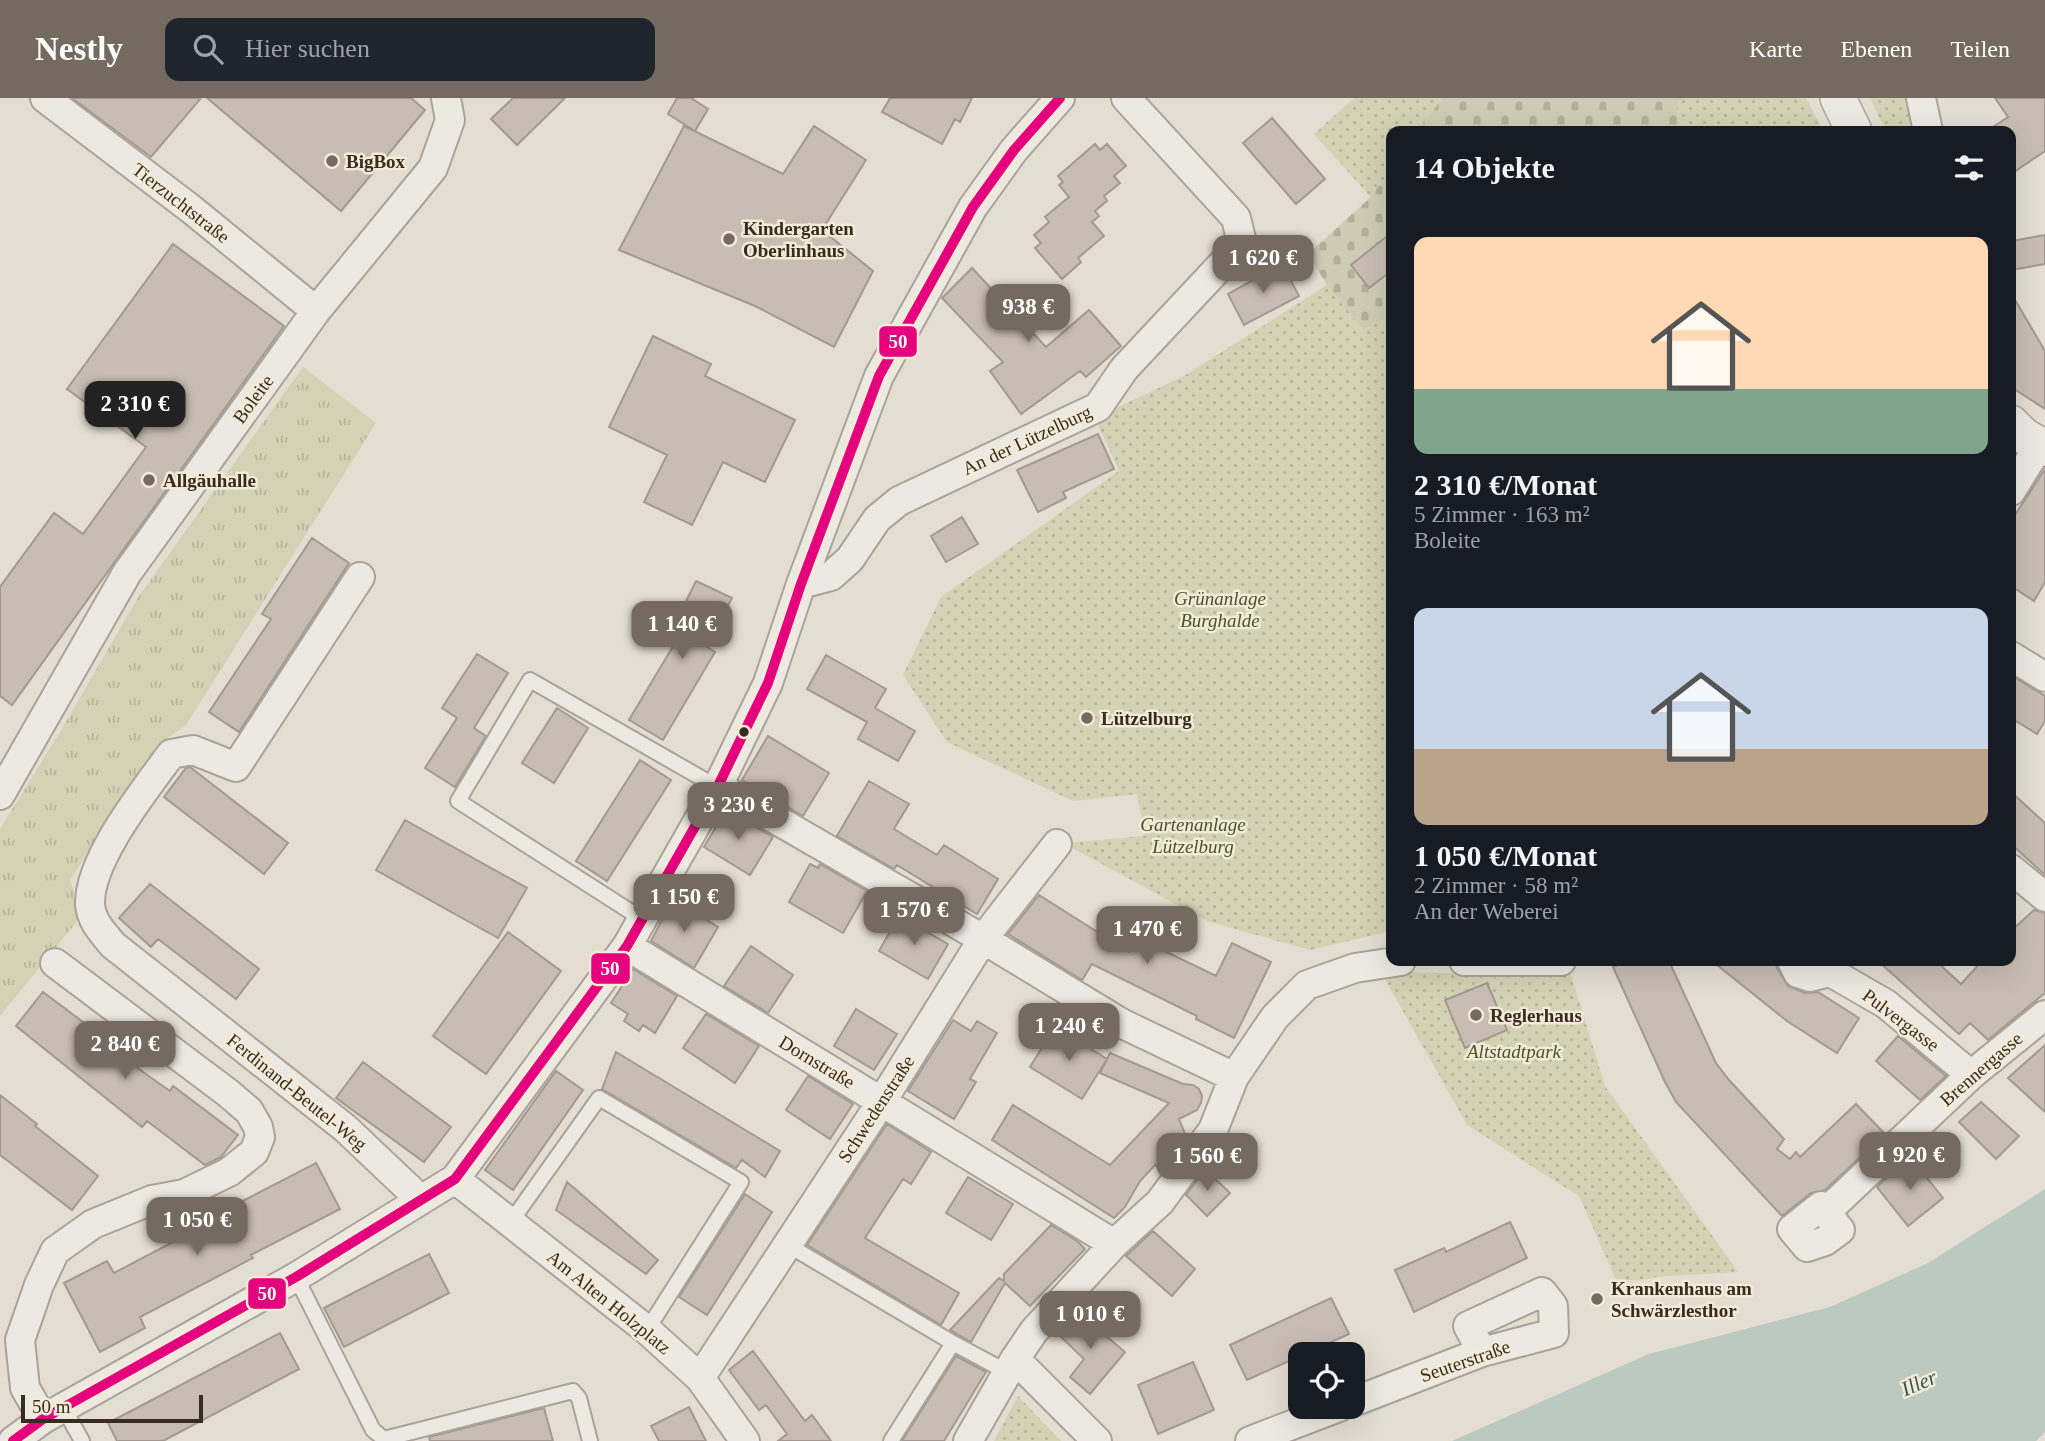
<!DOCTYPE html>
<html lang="de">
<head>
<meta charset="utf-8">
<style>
	body { margin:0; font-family:"Times New Roman",serif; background:#20242c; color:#f1f3f6; height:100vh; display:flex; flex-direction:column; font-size:26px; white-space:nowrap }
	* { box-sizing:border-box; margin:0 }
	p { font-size:23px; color:#9ea1a6 }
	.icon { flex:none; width:38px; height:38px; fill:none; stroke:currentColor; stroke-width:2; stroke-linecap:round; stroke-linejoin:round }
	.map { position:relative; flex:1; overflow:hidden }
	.sheet { position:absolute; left:1386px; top:28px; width:630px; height:840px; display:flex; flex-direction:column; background:#171b24; border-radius:14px; box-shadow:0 7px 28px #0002 }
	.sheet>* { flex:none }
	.buttons { position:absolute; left:1288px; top:1244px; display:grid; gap:14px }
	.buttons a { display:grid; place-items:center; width:77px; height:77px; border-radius:14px; background:#171b24; box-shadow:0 7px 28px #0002; font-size:35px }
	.scale { position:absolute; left:21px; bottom:18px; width:182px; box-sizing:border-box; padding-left:7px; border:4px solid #382c21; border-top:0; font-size:19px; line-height:24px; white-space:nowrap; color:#382c21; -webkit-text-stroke:5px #f3ebd8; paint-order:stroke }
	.price { position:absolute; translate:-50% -60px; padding:0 16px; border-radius:14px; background:#746a5f; color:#fff; font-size:23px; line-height:46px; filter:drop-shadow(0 2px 4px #0008) }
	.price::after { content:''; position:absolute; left:50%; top:42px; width:21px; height:16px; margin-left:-10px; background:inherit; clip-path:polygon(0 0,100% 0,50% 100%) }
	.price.selected { background:#222; color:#fff }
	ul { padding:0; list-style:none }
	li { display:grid; align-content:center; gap:14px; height:371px; padding:0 28px }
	li span { display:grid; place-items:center; height:217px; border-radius:14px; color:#555 }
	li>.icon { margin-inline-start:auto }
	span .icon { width:126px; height:126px; fill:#fffc; stroke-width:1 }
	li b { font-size:30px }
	h2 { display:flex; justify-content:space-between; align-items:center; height:84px; padding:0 28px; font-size:30px }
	header { display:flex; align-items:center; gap:42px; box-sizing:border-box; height:98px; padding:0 35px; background:#746a5f; color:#fff }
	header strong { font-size:33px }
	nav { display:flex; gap:38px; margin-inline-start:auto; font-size:24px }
	.search { width:490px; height:63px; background:#20242c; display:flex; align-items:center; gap:18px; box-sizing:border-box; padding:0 24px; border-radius:14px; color:#9ea1a6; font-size:26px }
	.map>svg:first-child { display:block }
	.grass { fill:url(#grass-tufts) }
	.cemetery { fill:url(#cemetery-stones) }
	.park { fill:url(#park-dots) }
	.water { fill:#bbc9c0 }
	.building { fill:#c8bdb2; stroke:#a49990; stroke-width:2 }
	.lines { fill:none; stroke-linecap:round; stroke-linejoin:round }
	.service-casing { stroke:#aaa399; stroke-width:18 }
	.minor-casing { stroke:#aaa399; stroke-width:32 }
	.tertiary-casing { stroke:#aaa399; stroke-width:38 }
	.service { stroke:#ece9e2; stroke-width:14 }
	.minor { stroke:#ece9e2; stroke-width:28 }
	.tertiary { stroke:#ece9e2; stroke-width:35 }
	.bus-1-casing { stroke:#f3ebd8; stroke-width:16 }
	.bus-1 { stroke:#e5007d; stroke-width:10 }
	.poi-dot { fill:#746a5f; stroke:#f3ebd8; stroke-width:2.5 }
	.bus-dot { fill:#382c21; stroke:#f3ebd8; stroke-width:2.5 }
	.labels { text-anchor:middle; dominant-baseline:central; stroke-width:5; stroke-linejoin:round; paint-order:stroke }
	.poi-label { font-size:19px; font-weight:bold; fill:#382c21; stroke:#f3ebd8; text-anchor:start }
	.street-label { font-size:19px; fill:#382c21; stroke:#f3ebd8 }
	.park-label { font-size:19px; font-style:italic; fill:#4a5329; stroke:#f3ebd8 }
	.water-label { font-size:21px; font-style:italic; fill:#325753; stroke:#f3ebd8 }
	.line-badge { stroke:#f3ebd8; stroke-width:2.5 }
	.badge-label { font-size:19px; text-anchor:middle; font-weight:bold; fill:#fff }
</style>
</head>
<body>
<header>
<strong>Nestly</strong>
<div class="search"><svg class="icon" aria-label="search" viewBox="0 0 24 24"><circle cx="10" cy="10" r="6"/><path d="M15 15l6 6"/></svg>Hier suchen</div>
<nav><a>Karte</a><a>Ebenen</a><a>Teilen</a></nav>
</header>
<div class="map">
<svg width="2045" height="1343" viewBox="0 0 2045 1343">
	<defs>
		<pattern id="grass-tufts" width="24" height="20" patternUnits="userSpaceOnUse" patternTransform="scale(1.75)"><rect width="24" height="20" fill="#d3d2b4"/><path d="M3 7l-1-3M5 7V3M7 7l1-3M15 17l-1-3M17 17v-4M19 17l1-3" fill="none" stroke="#b6b49a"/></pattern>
		<pattern id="cemetery-stones" width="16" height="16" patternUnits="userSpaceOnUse" patternTransform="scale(1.75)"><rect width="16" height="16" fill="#ceccb4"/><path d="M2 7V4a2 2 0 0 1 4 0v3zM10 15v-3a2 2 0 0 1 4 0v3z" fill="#b2af9a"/></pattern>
		<pattern id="park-dots" width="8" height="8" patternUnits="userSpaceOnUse" patternTransform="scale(1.75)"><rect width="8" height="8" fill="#d3d2b4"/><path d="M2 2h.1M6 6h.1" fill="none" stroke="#b6b49a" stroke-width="1.8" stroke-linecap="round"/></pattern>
	</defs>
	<rect width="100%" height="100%" fill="#e4ddd1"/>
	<!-- grass -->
	<path class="grass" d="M303,269l73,56 -190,302 -26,18 -90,137 12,35 -82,101v-187l60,-97 77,-133z"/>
	<!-- cemetery -->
	<path class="cemetery" d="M1442,0h244l-9,5 2,26 -4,2h-257z
		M1391,71v147l-28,14 -36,-45 -19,-31 63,-57z"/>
	<!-- park -->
	<path class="park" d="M1354,0h88l-24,33h-27v38l-20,28 -57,-63z
		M1686,0h120l17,33h-148l3,-2 -1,-27z
		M1870,0h39l7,33h-30z
		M1327,187l36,45 28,-14v615l-81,19 -103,-29 -140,-76 11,-3 67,-6 -8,-42 -64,7 -126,-59 -44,-67 38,-78 178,-126 -24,-53 89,-42z
		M1381,874l190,3 34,111 133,186 -82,5 -16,3h-24l-37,-84 -112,-71z
		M1018,1298l43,45h-67z"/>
	<!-- water -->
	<path class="water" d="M2045,1091v243l-9,9h-584l197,-87 181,-47 98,-44z"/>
	<!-- building -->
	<path class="building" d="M72,0h129l-50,59z
		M207,0h204l14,12 -84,101z
		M513,0h52l-48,47 -26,-26z
		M677,0h14l17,11 -13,22 -27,-17z
		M890,0h82l-12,24 -5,-3 -13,25 -60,-32z
		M1995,0h50v53l-34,23v-43h-24l21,-14z
		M1272,20l53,61 -29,25 -53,-61z
		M684,28l99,48 31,-48 52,34 -44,70 51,41 -39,76 -79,-41 -136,-56z
		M1095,46l5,6 7,-6 19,22 -12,10 6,7 -16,13 3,5 -12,10 4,5 -7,6 12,14 -26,22 3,4 -19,17 -27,-31 6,-5 -7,-8 15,-13 -4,-5 24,-20 -10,-12 4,-3 -5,-6z
		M1391,135v38l-22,17 -18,-23z
		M2045,137v29l-34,6v-29z
		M173,146l111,82 -272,379 -12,-9v-109l54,-74 29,21 63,-87 -79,-58z
		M1282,166l17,32 -55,29 -16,-31z
		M972,170l74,79 43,-37 32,36 -35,31 -6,-6 -59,43 -31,-43 13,-9 -61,-64z
		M2011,195l34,58v58l-34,-22z
		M653,238l58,28 -6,12 90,44 -30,62 -42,-20 -31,63 -48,-23 23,-47 -58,-28z
		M1098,336l16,35 -51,23 3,6 -28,14 -21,-42z
		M2045,371v113l-11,19 -23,-15v-65z
		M962,419l16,27 -32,18 -15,-26z
		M312,440l37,25 -110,169 -30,-20 62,-93 -9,-5z
		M696,483l36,17 -25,49 8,5 -52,88 -34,-20 52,-87 -9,-4z
		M477,556l31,19 -34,55 12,8 -31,51 -30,-19 32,-50 -15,-10z
		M826,557l60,34 -11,19 40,23 -17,30 -40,-22 9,-17 -60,-33z
		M2011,577l34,21v25l-8,13 -26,-16z
		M557,610l31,20 -34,55 -32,-20z
		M768,638l61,37 -26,43 -61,-36z
		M640,662l31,20 -64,101 -31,-20z
		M190,669l98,76 -24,31 -100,-77 22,-29z
		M869,683l40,23 -15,25 43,26 7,-10 54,34 -21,35 -80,-49 -3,4 -57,-33z
		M2011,694l34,31v52l-34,-31z
		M726,712l47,27 -23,38 -46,-28z
		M405,722l122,68 -29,50 -122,-68z
		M810,766l8,4 2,-4 47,27 -24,42 -54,-31z
		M150,786l109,85 -23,30 -78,-60 -7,8 -32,-29z
		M1039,797l90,57 7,-15 80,39 16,-33 39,19 -37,76 -38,-19 1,-3 -105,-52 -10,16 -74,-46z
		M673,801l45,28 -24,41 -43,-27z
		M2034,812l11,3v80l-57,47 -18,-17 -11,11 -81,-73h58l25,23 21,-23h29v-30z
		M899,818l49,28 -20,35 -49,-28z
		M508,834l53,39 -75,103 -53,-38z
		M751,848l42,29 -25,38 -44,-27z
		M1627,863h42l47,102 13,17 55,59 -7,10 13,10 6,-7 4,5 56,-53 29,30 -60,56 -14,3 -29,23 -106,-114 -11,-20 -52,-115z
		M1712,863h63l2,7 11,18 17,7 13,-1 41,26 -22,35 -50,-32z
		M633,871l44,27 -22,37 -12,-8 -4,6 -15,-10 4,-7 -17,-11z
		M1487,885l20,47 -42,18 -20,-48z
		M43,894l64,48 -1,2 37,30 27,19 3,-5 65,49 -17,22 -16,8 -58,-44 -5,6 -126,-101z
		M856,911l41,25 -23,36 -40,-24z
		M706,916l53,32 -24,37 -52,-35z
		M953,922l18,11 6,-10 20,12 -27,46 6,3 -22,37 -46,-28z
		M1055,929l52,32 -25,40 -52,-32z
		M1898,938l48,40 -26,24 -44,-39z
		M2045,947v67l-37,-34z
		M616,954l164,99 -15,26 -23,-17 -6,8 -134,-79z
		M1110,955l73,31 10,1 6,4 3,7 -1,7 -4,7 -18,9 6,15 -8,8 4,3 -19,27 -7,-7 -15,16 -15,26 -11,11 -122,-78 21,-35 97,60 59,-62 -69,-30z
		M363,964l88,65 -27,35 -88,-64z
		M556,973l27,19 -70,100 -28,-20z
		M808,978l45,28 -23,35 -44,-29z
		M0,997l37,29 -2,2 63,50 -26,34 -72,-55z
		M1981,1004l38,34 -23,23 -37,-37z
		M887,1026l44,28 -20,32 -8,-5 -38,59 94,55 -18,32 -134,-80z
		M1907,1060l3,2 2,-1 31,39 -35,28 -31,-39z
		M316,1065l24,46 -89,46 2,3 -113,59 5,11 -45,24 -36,-69 43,-22 7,12 116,-61 -1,-4z
		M1205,1071l25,24 -23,23 -21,-21z
		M968,1079l45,27 -22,36 -45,-27z
		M567,1084l91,78 -12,14 -90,-64z
		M745,1096l27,18 -65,103 -28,-18z
		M1510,1124l17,36 -113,54 -19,-42 49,-22 2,4z
		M1051,1127l26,16 8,8 -55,57 -25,-23 -34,59 -21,-12 49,-52 5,3v-7z
		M1153,1133l42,38 -23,27 -46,-40z
		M429,1156l20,39 -105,54 -20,-39z
		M1331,1200l18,36 -102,46 -17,-35z
		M1076,1212l49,42 -35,42 -20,-17 14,-18 -27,-26z
		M280,1235l19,36 -136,72h-46l-9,-18z
		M753,1253l52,70 7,-6 19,26h-53l9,-7 -21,-29 -7,5 -30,-40z
		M956,1258l30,16 -42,69h-42z
		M1193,1264l21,48 -56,24 -20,-49z
		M689,1309l17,34h-47l-8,-15z
		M544,1310l9,33h-123l-1,-4z"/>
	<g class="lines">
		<defs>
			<path id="service" d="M642,821l-184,-118 72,-121 187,107
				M510,1125l89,-125 142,84 -94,148
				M788,1147l165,98 -62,98
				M296,1179l77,153 11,9 189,-48 6,7 11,43
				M953,1245l54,29
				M63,1309l19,34"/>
			<path id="minor" d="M45,0l146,111 125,102
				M1921,0l7,33
				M2011,393l28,-45
				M360,479l-124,190 -43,-17 -22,4c-26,36 -82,105 -81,150 1,17 13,29 23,41l232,183 76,72
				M801,486l30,-8 19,-17 27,-40 22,-18 199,-94 26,-38 118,-126 -6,-25 -110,-120
				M2011,558l34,21
				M718,688l265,153 138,84 113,54
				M0,697l127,-222 189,-262 117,-143 17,-48 -4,-22
				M2011,771l34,28
				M627,848l487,298
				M1464,863h97
				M1792,863l6,12 12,4 12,-3 8,-13
				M1827,872l59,34 85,71
				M455,1081l192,151 53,48 45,63
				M1821,1108l19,24 -15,11 -18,6 -15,-18z
				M1827,1113l144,-136 74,-60
				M1015,1261l82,82
				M700,1280l182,-277 101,-162 74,-95
				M1353,1304l129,-50 72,-19 -1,-27 -11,-14 -74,34 14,26
				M43,1321l-18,-31 -5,-48 19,-55 16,-34 38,-27 59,-24 32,-6 45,-22 25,-20 6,-15 -2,-10 -9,-16 -21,-18 -173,-130
				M13,1343l30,-22 253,-142 159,-98 172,-233 91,-160 50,-103 33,-99 78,-208 94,-169 41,-57 46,-52
				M968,1343l47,-82 19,-28 80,-87 46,-42 53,-72 21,-53 41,-60 32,-32 48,-17 46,-7
				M1250,1343l89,-34"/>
			<path id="tertiary" d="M1838,0l16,33
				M2011,325l13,13 21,12"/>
		</defs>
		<!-- service casing -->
		<use href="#service" class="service-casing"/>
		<!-- minor casing -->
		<use href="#minor" class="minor-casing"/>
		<!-- tertiary casing -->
		<use href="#tertiary" class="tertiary-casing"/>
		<!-- service -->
		<use href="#service" class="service"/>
		<!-- minor -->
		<use href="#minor" class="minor"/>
		<!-- tertiary -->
		<use href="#tertiary" class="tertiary"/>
		<defs>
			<path id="bus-1" d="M13,1343l30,-22 253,-142 159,-98 172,-233 91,-160 50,-103 33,-99 78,-208 94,-169 41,-57 46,-52"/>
		</defs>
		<!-- bus-1 casing -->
		<use href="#bus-1" class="bus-1-casing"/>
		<!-- bus-1 -->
		<use href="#bus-1" class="bus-1"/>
	</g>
	<!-- markers -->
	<g class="poi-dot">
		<circle cx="332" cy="63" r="7"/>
		<circle cx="729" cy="141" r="7"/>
		<circle cx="149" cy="382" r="7"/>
		<circle cx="1087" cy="620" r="7"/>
		<circle cx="1476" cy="917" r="7"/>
		<circle cx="1597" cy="1201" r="7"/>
	</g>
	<circle class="bus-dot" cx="744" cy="634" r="6"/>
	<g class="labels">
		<!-- poi labels -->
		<g class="poi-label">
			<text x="346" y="63">BigBox</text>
			<text x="743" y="130">Kindergarten<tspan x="743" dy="22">Oberlinhaus</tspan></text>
			<text x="163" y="382">Allgäuhalle</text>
			<text x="1101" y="620">Lützelburg</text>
			<text x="1490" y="917">Reglerhaus</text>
			<text x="1611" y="1190">Krankenhaus am<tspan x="1611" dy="22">Schwärzlesthor</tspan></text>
		</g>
		<!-- street labels -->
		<g class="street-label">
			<text transform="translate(181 105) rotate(38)">Tierzuchtstraße</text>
			<text transform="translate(253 301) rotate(-54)">Boleite</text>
			<text transform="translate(1027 342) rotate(-25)">An der Lützelburg</text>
			<text transform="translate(1901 922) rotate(37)">Pulvergasse</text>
			<text transform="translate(817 964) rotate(31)">Dornstraße</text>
			<text transform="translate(1981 971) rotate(-41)">Brennergasse</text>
			<text transform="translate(297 994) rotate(39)">Ferdinand-Beutel-Weg</text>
			<text transform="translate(876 1011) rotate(-57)">Schwedenstraße</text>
			<text transform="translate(609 1204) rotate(39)">Am Alten Holzplatz</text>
			<text transform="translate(1465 1263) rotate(-19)">Seuterstraße</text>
		</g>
		<!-- park labels -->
		<g class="park-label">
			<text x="1220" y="500">Grünanlage<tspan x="1220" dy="22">Burghalde</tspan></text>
			<text x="1193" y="726">Gartenanlage<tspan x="1193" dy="22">Lützelburg</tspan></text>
			<text x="1514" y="953">Altstadtpark</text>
		</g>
		<!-- water labels -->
		<g class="water-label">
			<text transform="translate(1919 1285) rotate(-23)">Iller</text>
		</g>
	</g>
	<g class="line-badge">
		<rect x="878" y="227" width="40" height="33" rx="7" fill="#e5007d"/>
		<rect x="590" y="854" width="41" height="33" rx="7" fill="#e5007d"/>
		<rect x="247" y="1179" width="40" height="33" rx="7" fill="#e5007d"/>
	</g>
	<g class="badge-label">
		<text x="898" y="250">50</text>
		<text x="610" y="877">50</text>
		<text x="267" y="1202">50</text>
	</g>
</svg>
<div class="buttons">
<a><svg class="icon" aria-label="locate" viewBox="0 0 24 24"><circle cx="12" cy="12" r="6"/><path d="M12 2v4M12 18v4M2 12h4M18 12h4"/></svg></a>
</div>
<div class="scale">50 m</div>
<b class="price" style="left:1263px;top:197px">1 620 €</b>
<b class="price" style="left:1028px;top:246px">938 €</b>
<b class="price selected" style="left:135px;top:343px">2 310 €</b>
<b class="price" style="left:682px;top:563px">1 140 €</b>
<b class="price" style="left:738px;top:744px">3 230 €</b>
<b class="price" style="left:684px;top:836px">1 150 €</b>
<b class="price" style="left:914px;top:849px">1 570 €</b>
<b class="price" style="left:1147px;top:868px">1 470 €</b>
<b class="price" style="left:1069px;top:965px">1 240 €</b>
<b class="price" style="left:125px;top:983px">2 840 €</b>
<b class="price" style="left:1910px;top:1094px">1 920 €</b>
<b class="price" style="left:1207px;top:1095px">1 560 €</b>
<b class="price" style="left:197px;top:1159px">1 050 €</b>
<b class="price" style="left:1090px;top:1253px">1 010 €</b>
<section class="sheet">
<h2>14 Objekte<svg class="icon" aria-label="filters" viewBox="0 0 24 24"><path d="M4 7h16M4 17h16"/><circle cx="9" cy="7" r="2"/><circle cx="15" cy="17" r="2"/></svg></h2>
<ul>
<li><span style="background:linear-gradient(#ffd9b3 70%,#7fa58c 0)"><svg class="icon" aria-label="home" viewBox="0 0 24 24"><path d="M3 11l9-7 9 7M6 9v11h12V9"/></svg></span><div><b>2 310 €/Monat</b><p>5 Zimmer · 163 m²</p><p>Boleite</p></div></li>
<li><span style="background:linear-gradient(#c9d6e8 65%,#b9a48a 0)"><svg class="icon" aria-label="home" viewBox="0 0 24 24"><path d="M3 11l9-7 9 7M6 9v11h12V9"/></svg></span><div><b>1 050 €/Monat</b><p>2 Zimmer · 58 m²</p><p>An der Weberei</p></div></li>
</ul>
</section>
</div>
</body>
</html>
